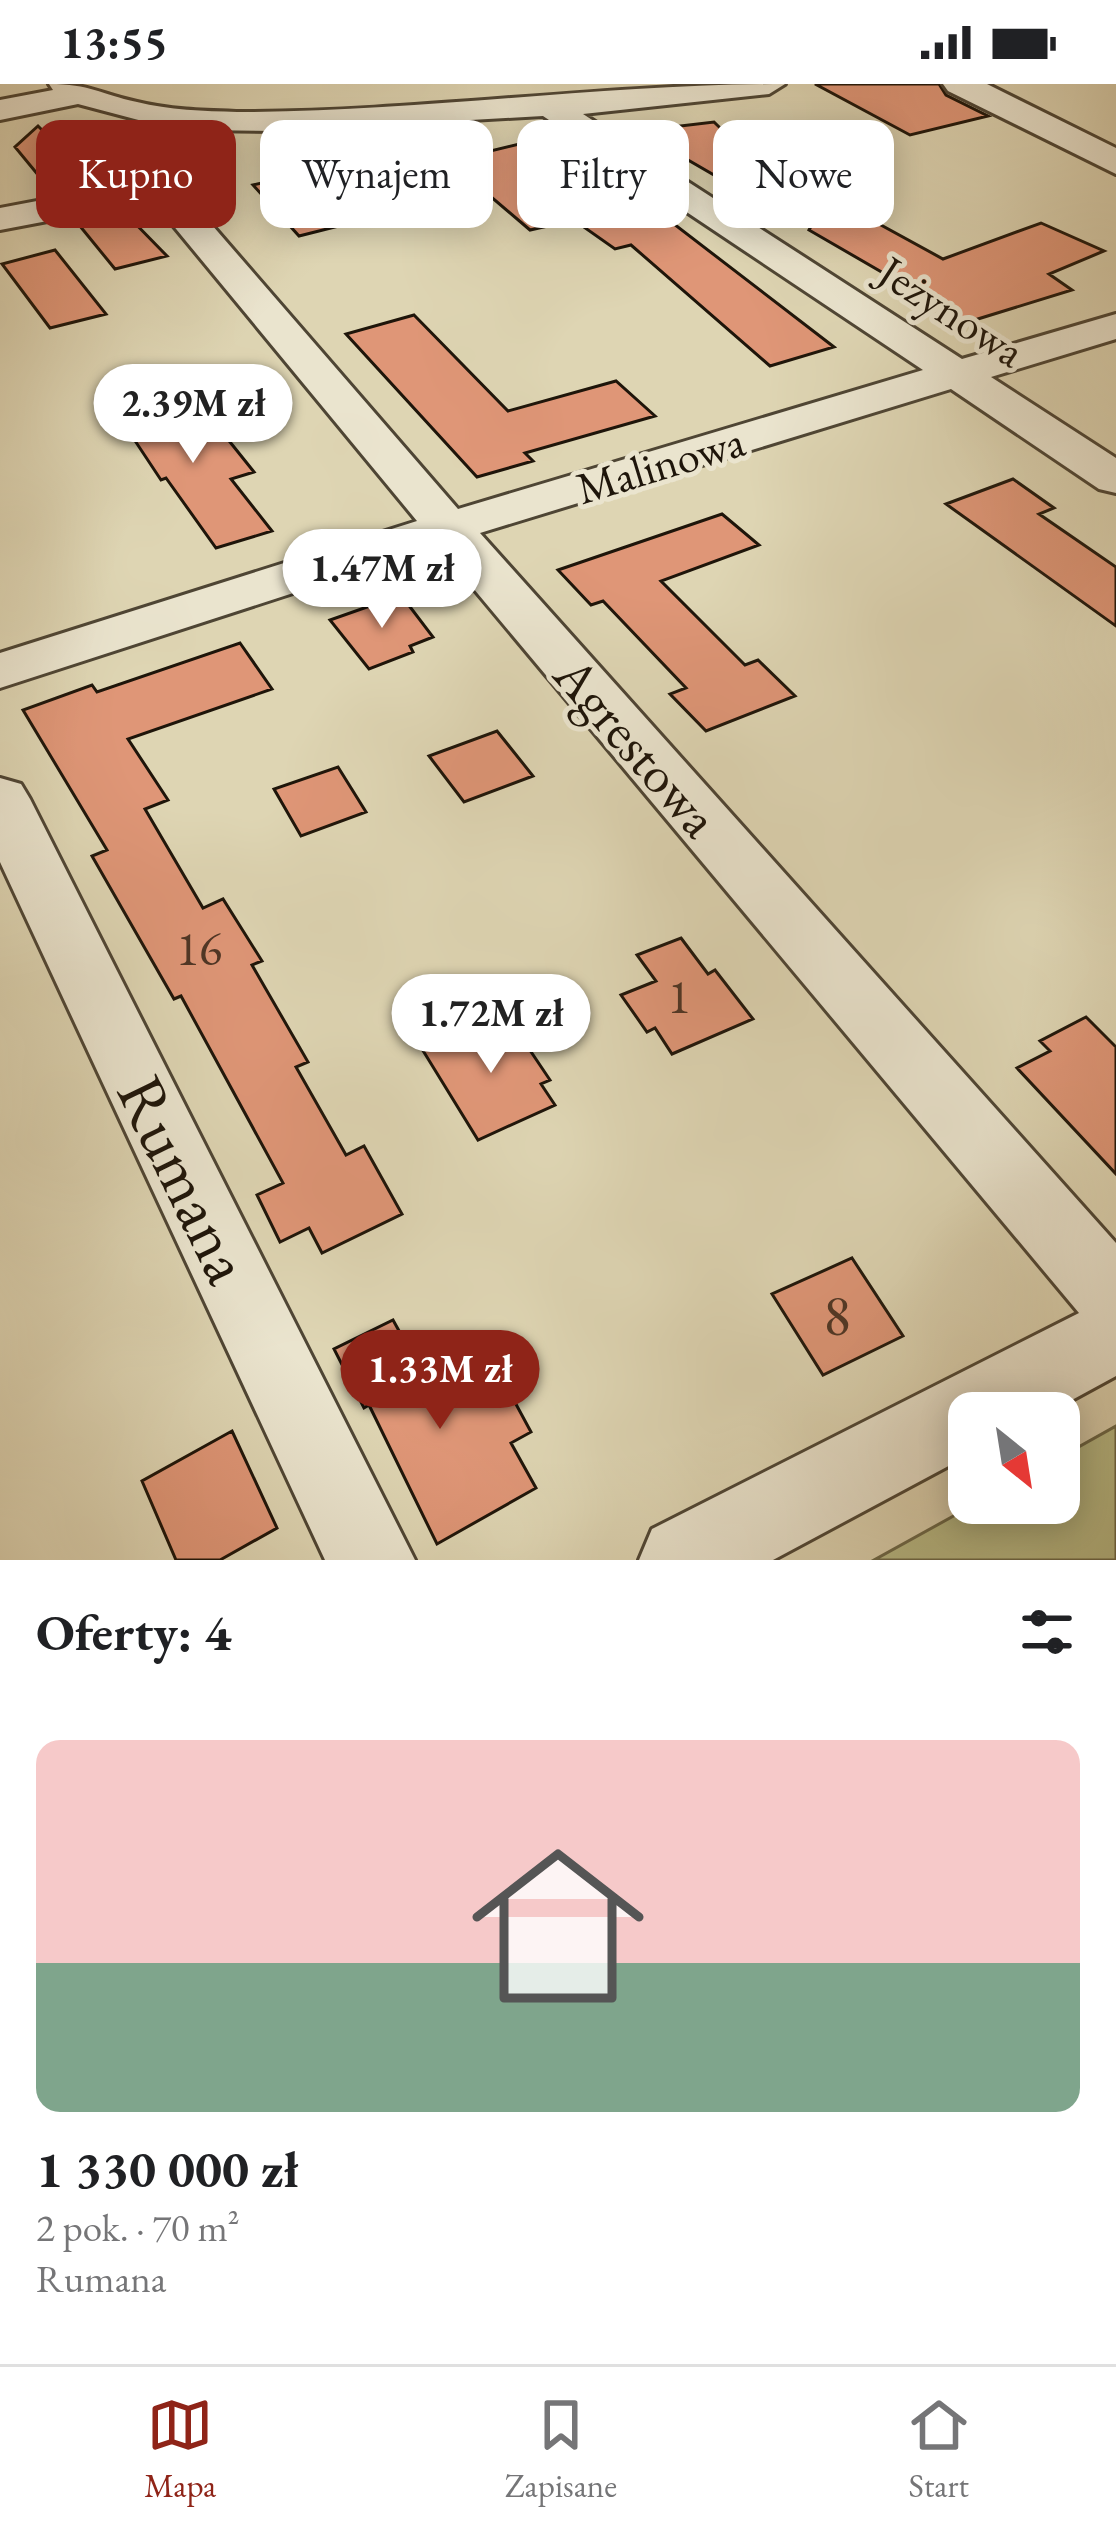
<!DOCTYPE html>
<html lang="pl">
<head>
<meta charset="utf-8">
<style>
	body { margin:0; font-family:"EB Garamond",serif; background:#f6f6f6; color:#202124; height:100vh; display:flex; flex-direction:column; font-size:45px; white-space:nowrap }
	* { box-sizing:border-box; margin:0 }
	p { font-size:39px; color:#757577 }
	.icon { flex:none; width:66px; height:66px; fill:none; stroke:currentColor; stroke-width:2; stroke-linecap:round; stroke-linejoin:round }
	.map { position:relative; height:1476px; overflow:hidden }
	.side { display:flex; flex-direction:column; background:#fff; flex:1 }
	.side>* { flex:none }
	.guide { position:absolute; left:36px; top:36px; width:1044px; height:108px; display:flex; gap:24px }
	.needle { width:78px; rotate:150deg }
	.fabs { position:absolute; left:948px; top:1308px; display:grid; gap:24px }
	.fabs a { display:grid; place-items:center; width:132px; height:132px; border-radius:24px; background:#fff; box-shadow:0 6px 30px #0003; font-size:60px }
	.price { position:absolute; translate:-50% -102px; padding:0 27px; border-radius:42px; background:#fff; color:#222; font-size:39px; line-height:78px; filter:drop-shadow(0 3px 6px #0008) }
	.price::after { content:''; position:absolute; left:50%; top:72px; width:36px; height:27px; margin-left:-18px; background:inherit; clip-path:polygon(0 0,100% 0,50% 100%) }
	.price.active { background:#8f2418; color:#fff }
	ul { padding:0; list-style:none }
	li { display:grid; align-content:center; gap:24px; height:636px; padding:0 36px }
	li span { display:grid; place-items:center; height:372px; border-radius:24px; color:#555 }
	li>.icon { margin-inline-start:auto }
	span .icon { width:216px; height:216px; fill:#fffc; stroke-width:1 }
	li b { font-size:51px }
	h2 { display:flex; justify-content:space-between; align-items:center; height:144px; padding:0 36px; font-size:51px }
	.chip { padding:0 42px; border-radius:24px; background:#fff; box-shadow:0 6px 30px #0003; font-size:42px; line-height:108px }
	.chip.active { background:#8f2418; color:#fff }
	.status { display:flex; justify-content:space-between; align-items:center; height:84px; padding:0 60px; background:#fff; direction:ltr }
	.status svg { height:33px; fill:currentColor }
	.menu { display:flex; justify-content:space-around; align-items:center; height:168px; border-top:3px solid #e0e0e0; background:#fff; font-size:33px; color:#757577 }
	.menu a { display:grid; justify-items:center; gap:6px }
	.menu .active { color:#8f2418 }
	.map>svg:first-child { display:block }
	.green { fill:#b8bc88; stroke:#6b6849; stroke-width:3 }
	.building { fill:#df9677; stroke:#1e150a; stroke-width:3 }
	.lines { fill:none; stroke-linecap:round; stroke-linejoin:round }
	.minor-casing { stroke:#4e4534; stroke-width:6 }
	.tertiary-casing { stroke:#4e4534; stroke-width:6 }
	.minor { fill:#eae4ce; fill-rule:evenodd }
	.tertiary { fill:#eae4ce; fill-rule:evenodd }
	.labels { text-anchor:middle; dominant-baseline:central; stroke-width:10; stroke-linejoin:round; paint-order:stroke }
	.far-street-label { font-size:45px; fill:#1e150a; stroke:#eae4ce }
	.number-label { font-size:48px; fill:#4e3525 }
	.street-label { font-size:54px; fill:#1e150a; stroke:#eae4ce }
	.near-number-label { font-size:57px; fill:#4e3525 }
	.near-street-label { font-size:66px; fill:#1e150a; stroke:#eae4ce }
</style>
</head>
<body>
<div class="status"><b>13:55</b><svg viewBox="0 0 49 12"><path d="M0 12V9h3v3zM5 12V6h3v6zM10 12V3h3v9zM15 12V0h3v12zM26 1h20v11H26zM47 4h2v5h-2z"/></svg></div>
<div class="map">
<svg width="1116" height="1476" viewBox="0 0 1116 1476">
	<rect width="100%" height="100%" fill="#ded5b3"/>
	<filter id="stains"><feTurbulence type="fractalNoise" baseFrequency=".00167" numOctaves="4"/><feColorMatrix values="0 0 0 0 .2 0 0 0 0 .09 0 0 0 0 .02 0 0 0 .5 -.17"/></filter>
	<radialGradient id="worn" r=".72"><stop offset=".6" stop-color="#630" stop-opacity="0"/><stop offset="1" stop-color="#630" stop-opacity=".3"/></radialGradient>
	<!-- green -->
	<path class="green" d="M1116,1342v134h-242l103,-57h82v-45z"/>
	<!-- building -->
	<path class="building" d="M815,0h124l7,11 42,21 -78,19z
		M714,38l90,88 -9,12 -157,-91z
		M38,42l59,59 -44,8 -38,-46z
		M540,55l6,4 20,-2 268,206 -64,19 -139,-121 -16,4 -41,-29 -44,10 -81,-69z
		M297,91l12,10 38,39 -48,12 -46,-51z
		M828,112l115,63 98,-36 63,28 -55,23 23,16 -104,32 -159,-92z
		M123,127l44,45 -52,13 -40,-49z
		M55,166l51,64 -56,14 -48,-64z
		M414,231l94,96 108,-30 39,35 -130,37 8,8 -56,16 -131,-143z
		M159,302l42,51 21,-5 32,40 -23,7 41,52 -56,17 -50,-70 -5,2 -53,-80z
		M1013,395l41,29 -15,6 77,53v59l-170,-122z
		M722,430l37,31 -98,36 84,84 13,-5 37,36 -89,35 -36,-37 16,-6 -83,-87 -12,4 -33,-35z
		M401,511l32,42 -23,9 3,6 -44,17 -39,-49z
		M240,559l32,46 -144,50 40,61 -23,9 58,99 20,-9 39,62 -10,4 56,97 -12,5 50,88 18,-9 38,68 -80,39 -13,-25 -29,14 -23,-47 26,-12 -102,-187 -7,3 -82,-143 15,-6 -84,-140 69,-25 5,7z
		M497,647l36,45 -69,26 -35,-46z
		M338,683l28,45 -65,24 -27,-47z
		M681,854l27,36 7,-4 38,49 -81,35 -17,-26 -8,4 -26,-37 35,-14 -19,-26z
		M505,929l45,67 -9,4 14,21 -77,35 -56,-91z
		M1086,933l30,30v127l-99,-106 33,-17 -10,-10z
		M852,1174l51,78 -80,39 -51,-81z
		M393,1236l31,56 22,-11 20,38 38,-21 27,50 -20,11 25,45 -99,56 -68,-139 -5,3 -30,-59z
		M232,1347l45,97 -57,32h-44l-34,-79z"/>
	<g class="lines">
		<defs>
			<path id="minor" d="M49,0c42,0 50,10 88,18 32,8 67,9 100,10 183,0 365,-28 548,-28l-16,10 -186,20 379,245 154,-45v25l-125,38 125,81v35l-17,-4 -148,-100 -471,144 636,710v133l-68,37h-79v42l-196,105h-134l13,-31 427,-216 -641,-767 -438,142v-35l417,-132 -264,-320 -153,29v-22l190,-36 -25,-45 -87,-23 -78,16v-20l53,-10zM543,32l380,254 -465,139 -272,-314 26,-5 15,-16 -26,-44 77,1z
				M0,694l21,6 9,15 385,761h-90l-325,-698z"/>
			<path id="tertiary" d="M943,0h44l129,64v26l-168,-83z"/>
		</defs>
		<!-- minor casing -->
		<use href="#minor" class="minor-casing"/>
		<!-- tertiary casing -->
		<use href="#tertiary" class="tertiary-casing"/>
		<!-- minor -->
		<use href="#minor" class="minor"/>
		<!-- tertiary -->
		<use href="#tertiary" class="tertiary"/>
	</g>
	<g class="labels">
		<!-- far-street labels -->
		<g class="far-street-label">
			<text transform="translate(952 227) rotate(33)">Jeżynowa</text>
			<text transform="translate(660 380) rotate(-17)">Malinowa</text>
		</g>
		<!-- number labels -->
		<g class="number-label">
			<text x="199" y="864">16</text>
			<text x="679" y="912">1</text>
		</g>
		<!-- street labels -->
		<g class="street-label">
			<text transform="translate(637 662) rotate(49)">Agrestowa</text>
		</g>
		<!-- near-number labels -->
		<g class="near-number-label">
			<text x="837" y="1231">8</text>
		</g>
		<!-- near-street labels -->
		<g class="near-street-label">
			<text transform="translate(185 1095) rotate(64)">Rumana</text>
		</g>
	</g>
	<rect width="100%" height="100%" filter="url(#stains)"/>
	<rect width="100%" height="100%" fill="url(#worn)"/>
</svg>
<div class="fabs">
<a><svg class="needle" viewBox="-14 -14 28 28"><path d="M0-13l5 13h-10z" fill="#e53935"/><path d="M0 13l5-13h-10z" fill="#757577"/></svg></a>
</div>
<b class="price" style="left:193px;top:382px">2.39M zł</b>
<b class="price" style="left:382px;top:547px">1.47M zł</b>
<b class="price" style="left:491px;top:992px">1.72M zł</b>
<b class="price active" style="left:440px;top:1348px">1.33M zł</b>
<div class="guide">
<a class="chip active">Kupno</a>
<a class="chip">Wynajem</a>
<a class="chip">Filtry</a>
<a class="chip">Nowe</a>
</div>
</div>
<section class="side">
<h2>Oferty: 4<svg class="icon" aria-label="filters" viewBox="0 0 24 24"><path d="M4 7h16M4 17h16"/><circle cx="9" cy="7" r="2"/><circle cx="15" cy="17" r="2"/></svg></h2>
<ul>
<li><span style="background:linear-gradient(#f6c9c9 60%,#7fa58c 0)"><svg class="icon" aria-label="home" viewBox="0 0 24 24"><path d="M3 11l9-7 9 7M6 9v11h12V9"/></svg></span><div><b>1 330 000 zł</b><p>2 pok. · 70 m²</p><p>Rumana</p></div></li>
</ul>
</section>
<nav class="menu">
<a class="active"><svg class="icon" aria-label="map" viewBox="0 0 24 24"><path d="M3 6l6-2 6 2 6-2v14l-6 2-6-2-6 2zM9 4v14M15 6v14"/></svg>Mapa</a>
<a><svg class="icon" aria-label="saved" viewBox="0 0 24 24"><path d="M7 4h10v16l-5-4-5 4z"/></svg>Zapisane</a>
<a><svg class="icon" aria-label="home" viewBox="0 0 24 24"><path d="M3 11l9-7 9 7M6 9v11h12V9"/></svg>Start</a>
</nav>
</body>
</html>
